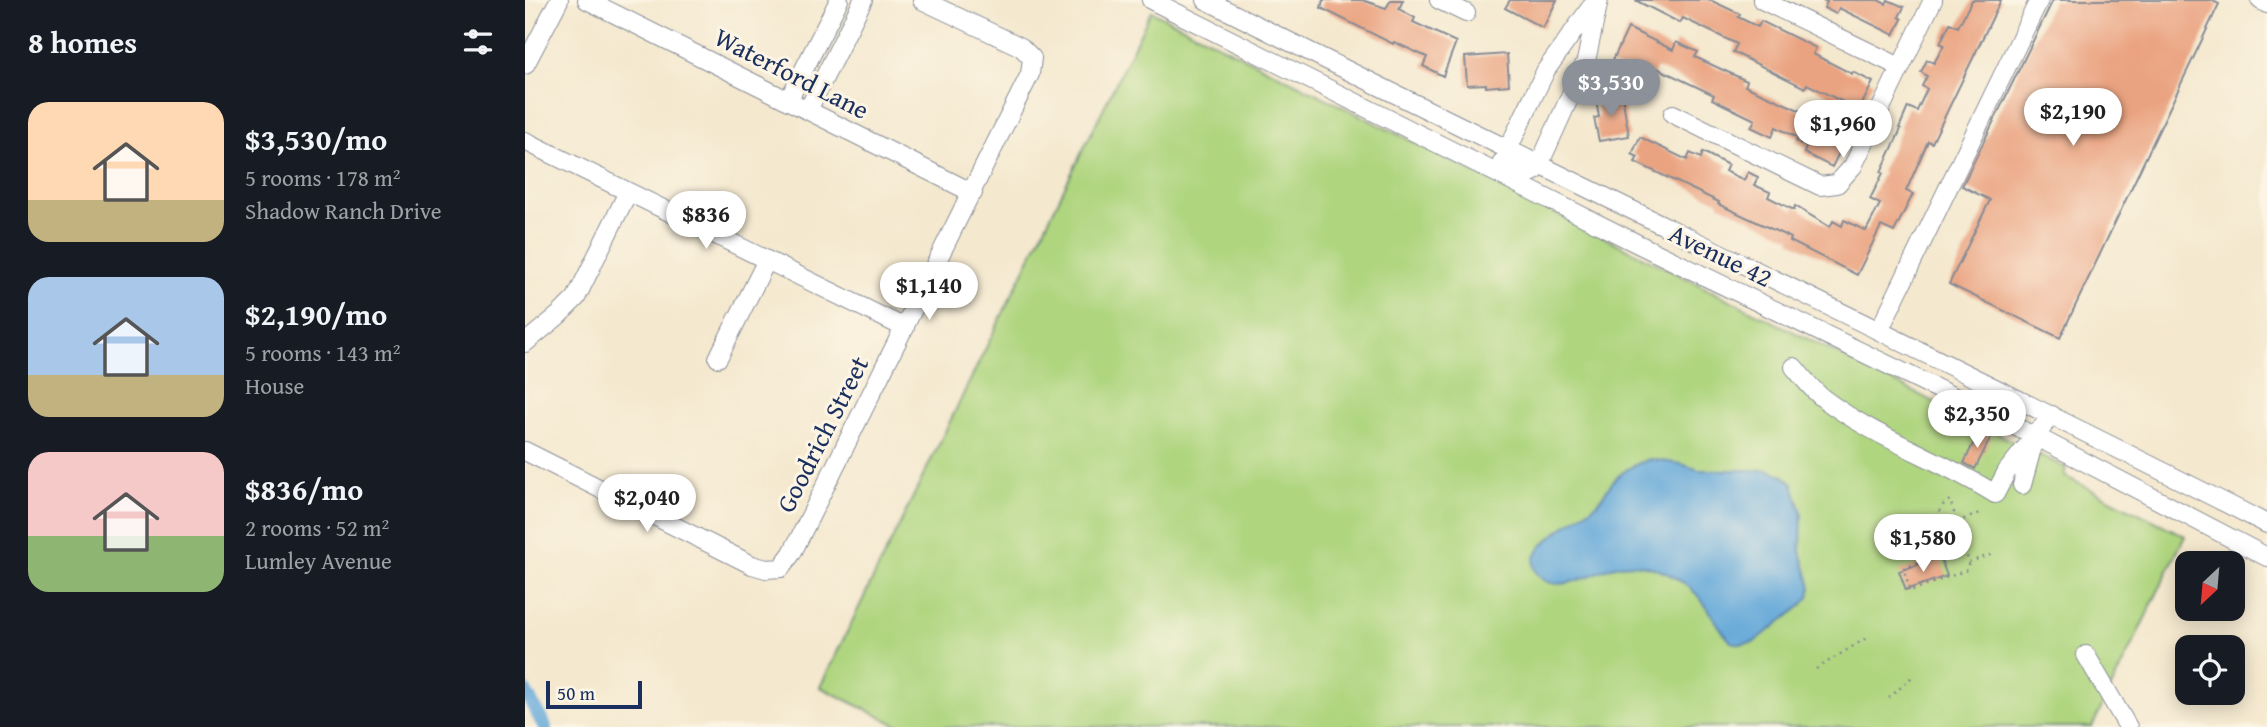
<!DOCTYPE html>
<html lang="en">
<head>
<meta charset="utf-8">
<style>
	body { margin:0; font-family:"Gentium Book Plus",serif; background:#20242c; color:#f1f3f6; height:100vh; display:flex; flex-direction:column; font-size:26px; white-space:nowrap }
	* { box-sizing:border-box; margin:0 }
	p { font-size:23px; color:#9ea1a6 }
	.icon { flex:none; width:38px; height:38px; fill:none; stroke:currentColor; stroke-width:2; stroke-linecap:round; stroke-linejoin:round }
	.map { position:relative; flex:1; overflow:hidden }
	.side { display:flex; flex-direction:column; background:#171b24; width:525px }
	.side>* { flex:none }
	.needle { width:46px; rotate:206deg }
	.tools { position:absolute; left:1650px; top:551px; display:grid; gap:14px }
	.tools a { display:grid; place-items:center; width:70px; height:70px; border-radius:14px; background:#171b24; box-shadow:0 4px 18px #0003; font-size:35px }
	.scale { position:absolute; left:21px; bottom:18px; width:96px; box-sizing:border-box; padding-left:7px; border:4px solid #1b2f5e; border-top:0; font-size:19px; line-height:24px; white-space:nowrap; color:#1b2f5e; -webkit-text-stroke:5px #fcf5e5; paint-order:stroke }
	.price { position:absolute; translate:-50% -60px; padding:0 16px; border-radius:24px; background:#fff; color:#222; font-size:23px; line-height:46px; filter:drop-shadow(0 2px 4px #0008) }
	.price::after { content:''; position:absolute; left:50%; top:42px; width:21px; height:16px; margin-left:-10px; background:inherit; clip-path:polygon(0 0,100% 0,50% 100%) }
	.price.on { background:#8c9099; color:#fff }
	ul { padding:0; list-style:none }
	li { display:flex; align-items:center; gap:21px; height:175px; padding:0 28px }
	li span { display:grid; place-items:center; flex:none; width:196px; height:140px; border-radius:21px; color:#555 }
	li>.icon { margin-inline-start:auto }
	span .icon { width:84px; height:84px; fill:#fffc; stroke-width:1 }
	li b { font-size:30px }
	h2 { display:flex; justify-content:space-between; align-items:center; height:84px; padding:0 28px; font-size:30px }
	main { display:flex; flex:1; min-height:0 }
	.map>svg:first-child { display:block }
	.green { fill:#afd57f; stroke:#65826e; stroke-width:2 }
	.water { fill:#64a8d9; stroke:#406c9c; stroke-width:2 }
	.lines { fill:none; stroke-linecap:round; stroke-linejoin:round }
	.canal { stroke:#64a8d9; stroke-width:14 }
	.building { fill:#eaa380 }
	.minor-casing { stroke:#888c96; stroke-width:20 }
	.path { stroke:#888c96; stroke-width:2.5; stroke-dasharray:2 5; stroke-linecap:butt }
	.minor { stroke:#fff; stroke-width:18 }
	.labels { text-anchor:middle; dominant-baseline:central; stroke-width:6; stroke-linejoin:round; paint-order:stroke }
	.street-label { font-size:26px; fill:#1b2f5e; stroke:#fcf5e5 }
</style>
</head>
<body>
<main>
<section class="side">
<h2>8 homes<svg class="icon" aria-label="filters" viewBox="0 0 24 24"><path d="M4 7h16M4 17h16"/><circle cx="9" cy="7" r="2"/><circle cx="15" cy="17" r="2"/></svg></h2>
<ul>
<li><span style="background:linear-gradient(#ffd9b3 70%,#c2b280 0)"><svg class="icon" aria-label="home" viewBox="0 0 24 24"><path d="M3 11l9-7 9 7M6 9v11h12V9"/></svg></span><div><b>$3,530/mo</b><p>5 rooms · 178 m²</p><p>Shadow Ranch Drive</p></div></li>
<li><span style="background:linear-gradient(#a9c7e8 70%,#c2b280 0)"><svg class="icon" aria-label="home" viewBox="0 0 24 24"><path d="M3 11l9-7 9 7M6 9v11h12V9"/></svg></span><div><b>$2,190/mo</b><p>5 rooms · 143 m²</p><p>House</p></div></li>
<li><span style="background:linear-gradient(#f6c9c9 60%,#8fb573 0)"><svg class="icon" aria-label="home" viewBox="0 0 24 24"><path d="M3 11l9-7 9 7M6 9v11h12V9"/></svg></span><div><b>$836/mo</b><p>2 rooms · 52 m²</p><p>Lumley Avenue</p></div></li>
</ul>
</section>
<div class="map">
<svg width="1742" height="727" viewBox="0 0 1742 727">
	<rect width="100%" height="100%" fill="#fcf5e5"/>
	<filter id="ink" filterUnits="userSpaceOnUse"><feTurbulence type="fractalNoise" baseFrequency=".0143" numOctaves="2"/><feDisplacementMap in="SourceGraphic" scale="14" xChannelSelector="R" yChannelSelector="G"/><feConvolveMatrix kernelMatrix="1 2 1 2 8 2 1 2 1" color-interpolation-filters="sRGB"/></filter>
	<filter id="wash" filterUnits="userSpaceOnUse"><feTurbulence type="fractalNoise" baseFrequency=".00686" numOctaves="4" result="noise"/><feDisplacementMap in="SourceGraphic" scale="28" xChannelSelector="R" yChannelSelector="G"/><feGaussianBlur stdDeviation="1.57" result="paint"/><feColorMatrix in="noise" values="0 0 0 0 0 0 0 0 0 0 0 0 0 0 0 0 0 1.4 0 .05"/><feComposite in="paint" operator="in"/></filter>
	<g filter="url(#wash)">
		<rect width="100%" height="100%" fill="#f4e8ce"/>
		<!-- green -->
		<path class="green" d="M626,11l915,457 -2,8 121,60 -93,191h-1191l-81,-40z"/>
		<!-- water -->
		<path class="water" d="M1125,459l31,5 18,6h69l14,5 11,9 9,29 -1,39 10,35 -2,10 -9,10 -46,35 -12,2 -11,-2c-16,-18 -23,-39 -42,-55 -18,-14 -45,-26 -69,-22 -23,4 -54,28 -76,15 -38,-25 37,-62 51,-75 6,-5 11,-14 16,-21 10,-13 24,-20 39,-25z"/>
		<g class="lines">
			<!-- canal -->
			<path class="canal" d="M0,691l20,36"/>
		</g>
		<g id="blocks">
			<!-- building -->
			<path class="building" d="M798,0h39l24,8 5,-8h12l-4,9 16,9 -2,4 43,20 -13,34 -20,-10 4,-9 -33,-15 -1,2 -72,-36z
				M985,0h47l-14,28 -38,-20z
				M1110,0h75l30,14 -2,3 20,10 3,-6 55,27 -3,6 39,20 1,-2 20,10 -14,28 -52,-26 -2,4 -72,-36 4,-8 -54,-26 -3,5z
				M1298,0h55l8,4 2,-4 16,7 -5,10 3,2 -8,16 -55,-27 -3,6 -12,-6 3,-6z
				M1447,0h29l-69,143 -4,-2 -22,50 7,3 -19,38 -13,-6 -24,49 -67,-34 1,-3 -73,-34 1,-2 -84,-40 3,-5 -6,-3 8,-17 47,23 3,-7 11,5 2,-6 25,13 -3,6 19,9 4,-8 10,5 -4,8 16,7 -2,5 26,13 1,-4 35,21 3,-6 9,5 2,-6 22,11 14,-27 -10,-5 13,-26 -2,-1 20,-43 -2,-1 9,-21 9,4 10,-22 -5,-3 5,-10 -6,-4 6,-12 7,3 10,-18 -4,-2 10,-20 8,4z
				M1528,0h158l8,4 -159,334 -111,-54 41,-84 -28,-14z
				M1103,28l45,22 3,-8 22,10 -3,5 52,24 -2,5 65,29 1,-4 39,20 -18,36 -28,-14 2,-6 -10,-6 2,-3 -22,-11 -4,10 -21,-10 4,-7 -43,-21 2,-4 -57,-27 -5,10 -13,-6 -2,5 -26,-13z
				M982,54l2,31 -23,2v-3l-19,1 -2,-28z
				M1097,95l7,41 -30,5 -5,-23 5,-1 -3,-17z
				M1454,431l12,6 -16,32 -11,-6z
				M1415,557l7,19 -41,14 -7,-19z"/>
		</g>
	</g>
	<g filter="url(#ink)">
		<use href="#blocks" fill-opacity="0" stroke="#888c96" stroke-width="2"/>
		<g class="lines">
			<defs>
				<path id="minor" d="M62,0l386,193
					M626,0l489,245 395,191 232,121
					M681,0c353,177 709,345 1061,524
					M914,0l27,13
					M1237,0l138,67
					M1735,0l7,4
					M0,65l34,-65
					M263,101l51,-101
					M283,110l55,-110
					M1148,114l147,72 17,-2 16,-18 80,-166
					M0,141l380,187
					M982,151l39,-81 50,-70
					M977,162l26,12 7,-3 4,-6 47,-104 13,-61
					M1354,331l160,-331
					M0,343l34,-28 17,-17 52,-106
					M193,358l49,-98
					M1269,367c9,11 19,24 30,32 53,40 116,60 171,95l12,-23 45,-56
					M0,451l227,114 14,4 15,-1 11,-15 238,-479 2,-16 -11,-11 -99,-47
					M1497,485l12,-44
					M1561,655l42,72"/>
			</defs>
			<!-- minor casing -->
			<use href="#minor" class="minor-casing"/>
			<!-- path -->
			<path class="path" d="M1432,522l22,-9
				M1413,556l-35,12 8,23 56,-21c7,-19 -19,-37 -28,-52 -1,-8 4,-15 11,-18l9,28
				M1444,562l24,-8
				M1291,669l52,-32
				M1364,698l23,-21"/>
			<!-- minor -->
			<use href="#minor" class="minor"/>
		</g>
	</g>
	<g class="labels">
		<!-- street labels -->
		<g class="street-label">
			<text transform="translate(267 73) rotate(27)">Waterford Lane</text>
			<text transform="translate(1196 255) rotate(26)">Avenue 42</text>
			<text transform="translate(297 434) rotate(-63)">Goodrich Street</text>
		</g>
	</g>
</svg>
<div class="tools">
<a><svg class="needle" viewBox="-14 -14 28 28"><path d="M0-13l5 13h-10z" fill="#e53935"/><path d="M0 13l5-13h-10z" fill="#9ea1a6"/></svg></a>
<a><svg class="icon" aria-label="locate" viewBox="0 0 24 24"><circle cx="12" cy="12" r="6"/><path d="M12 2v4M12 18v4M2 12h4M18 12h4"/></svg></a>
</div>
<div class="scale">50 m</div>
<b class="price on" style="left:1086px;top:119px">$3,530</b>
<b class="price" style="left:1548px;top:148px">$2,190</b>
<b class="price" style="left:1318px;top:160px">$1,960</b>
<b class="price" style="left:181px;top:251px">$836</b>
<b class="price" style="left:404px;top:322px">$1,140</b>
<b class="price" style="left:1452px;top:450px">$2,350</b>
<b class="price" style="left:122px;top:534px">$2,040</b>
<b class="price" style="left:1398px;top:574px">$1,580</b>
</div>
</main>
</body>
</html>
